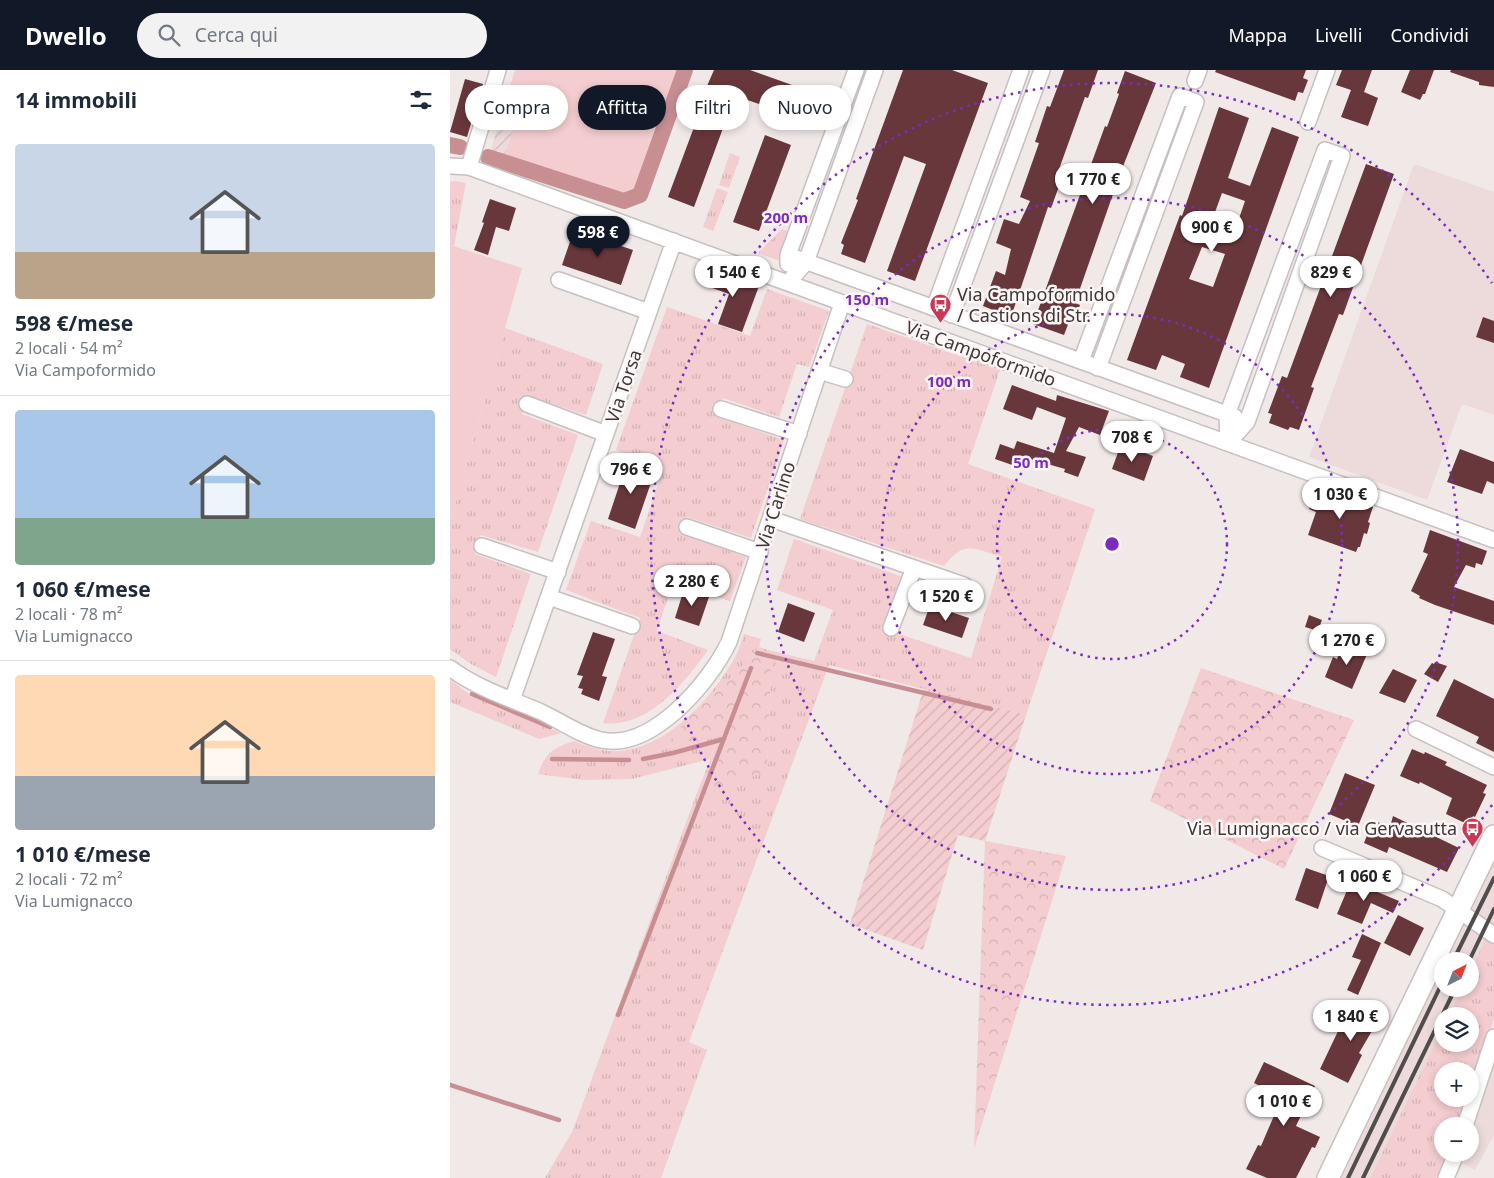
<!DOCTYPE html>
<html lang="it">
<head>
<meta charset="utf-8">
<style>
	body { margin:0; font-family:"Noto Sans",sans-serif; background:#f2f2f3; color:#1f2937; height:100vh; display:flex; flex-direction:column; font-size:19px; white-space:nowrap }
	* { box-sizing:border-box; margin:0 }
	p { font-size:16px; color:#747a83 }
	.icon { flex:none; width:28px; height:28px; fill:none; stroke:currentColor; stroke-width:2; stroke-linecap:round; stroke-linejoin:round }
	.map { position:relative; flex:1; overflow:hidden }
	.drawer { display:flex; flex-direction:column; background:#fff; width:450px }
	.drawer>* { flex:none }
	.banner { position:absolute; left:15px; top:15px; width:475px; height:45px; display:flex; gap:10px }
	.needle { width:32px; rotate:42deg }
	.buttons { position:absolute; left:984px; top:882px; display:grid; gap:10px }
	.buttons a { display:grid; place-items:center; width:45px; height:45px; border-radius:50%; background:#fff; box-shadow:0 2px 8px #0003; font-size:25px }
	.price { position:absolute; translate:-50% -42px; padding:0 11px; border-radius:18px; background:#fff; color:#222; font-size:16px; line-height:32px; filter:drop-shadow(0 1px 2px #0008) }
	.price::after { content:''; position:absolute; left:50%; top:30px; width:15px; height:11px; margin-left:-8px; background:inherit; clip-path:polygon(0 0,100% 0,50% 100%) }
	.price.on { background:#111827; color:#fff }
	ul { padding:0; list-style:none }
	li { display:grid; align-content:center; gap:10px; height:265px; padding:0 15px }
	li+li { border-top:1px solid #e0e1e3 }
	li span { display:grid; place-items:center; height:155px; border-radius:5px; color:#555 }
	li>.icon { margin-inline-start:auto }
	span .icon { width:90px; height:90px; fill:#fffc; stroke-width:1 }
	li b { font-size:21px }
	h2 { display:flex; justify-content:space-between; align-items:center; height:60px; padding:0 15px; font-size:21px }
	.tag { padding:0 18px; border-radius:22px; background:#fff; box-shadow:0 2px 8px #0003; font-size:18px; line-height:45px }
	.tag.on { background:#111827; color:#fff }
	header { display:flex; align-items:center; gap:30px; box-sizing:border-box; height:70px; padding:0 25px; background:#111827; color:#fff }
	header strong { font-size:24px }
	nav { display:flex; gap:28px; margin-inline-start:auto; font-size:18px }
	.search { width:350px; height:45px; background:#f2f2f3; display:flex; align-items:center; gap:12px; box-sizing:border-box; padding:0 18px; border-radius:28px; color:#747a83; font-size:19px }
	main { display:flex; flex:1; min-height:0 }
	.map>svg:first-child { display:block }
	.built { fill:#eddbdc }
	.industrial { fill:url(#industrial-furrows) }
	.grass { fill:url(#grass-tufts) }
	.forest { fill:url(#forest-crowns) }
	.park { fill:#f3cdcf }
	.garden { fill:url(#garden-furrows) }
	.lines { fill:none; stroke-linecap:round; stroke-linejoin:round }
	.stream { stroke:#c88f93; stroke-width:4.5 }
	.canal { stroke:#c88f93; stroke-width:16 }
	.building { fill:#68373c; fill-rule:evenodd }
	.minor-casing { stroke:#c8bfc0; stroke-width:18 }
	.secondary-casing { stroke:#c8bfc0; stroke-width:24 }
	.minor { stroke:#fff; stroke-width:15 }
	.secondary { stroke:#fff; stroke-width:21 }
	.rail { stroke:#514d4d; stroke-width:4 }
	.ring { fill:none; stroke:#7b2cbf; stroke-width:2.5; stroke-dasharray:2.5 5 }
	.labels { text-anchor:middle; dominant-baseline:central; stroke-width:5; stroke-linejoin:round; paint-order:stroke }
	.poi-label { font-size:18px; fill:#3c3939; stroke:#fef5f6; text-anchor:start }
	.street-label { font-size:18px; fill:#3c3939; stroke:#fef5f6 }
	.centre { fill:#7b2cbf; stroke:#fef5f6; stroke-width:2.5 }
	.ring-label { font-size:15px; text-anchor:middle; font-weight:bold; fill:#7b2cbf; stroke:#fef5f6; stroke-width:5; stroke-linejoin:round; paint-order:stroke }
</style>
</head>
<body>
<header>
<strong>Dwello</strong>
<div class="search"><svg class="icon" aria-label="search" viewBox="0 0 24 24"><circle cx="10" cy="10" r="6"/><path d="M15 15l6 6"/></svg>Cerca qui</div>
<nav><a>Mappa</a><a>Livelli</a><a>Condividi</a></nav>
</header>
<main>
<section class="drawer">
<h2>14 immobili<svg class="icon" aria-label="filters" viewBox="0 0 24 24"><path d="M4 7h16M4 17h16"/><circle cx="9" cy="7" r="2"/><circle cx="15" cy="17" r="2"/></svg></h2>
<ul>
<li><span style="background:linear-gradient(#c9d6e8 70%,#b9a48a 0)"><svg class="icon" aria-label="home" viewBox="0 0 24 24"><path d="M3 11l9-7 9 7M6 9v11h12V9"/></svg></span><div><b>598 €/mese</b><p>2 locali · 54 m²</p><p>Via Campoformido</p></div></li>
<li><span style="background:linear-gradient(#a9c7e8 70%,#7fa58c 0)"><svg class="icon" aria-label="home" viewBox="0 0 24 24"><path d="M3 11l9-7 9 7M6 9v11h12V9"/></svg></span><div><b>1 060 €/mese</b><p>2 locali · 78 m²</p><p>Via Lumignacco</p></div></li>
<li><span style="background:linear-gradient(#ffd9b3 65%,#9aa5b1 0)"><svg class="icon" aria-label="home" viewBox="0 0 24 24"><path d="M3 11l9-7 9 7M6 9v11h12V9"/></svg></span><div><b>1 010 €/mese</b><p>2 locali · 72 m²</p><p>Via Lumignacco</p></div></li>
</ul>
</section>
<div class="map">
<svg width="1044" height="1108" viewBox="0 0 1044 1108">
	<defs>
		<pattern id="industrial-furrows" width="10" height="10" patternUnits="userSpaceOnUse" patternTransform="scale(1.25)"><rect width="10" height="10" fill="#eddbdc"/><path d="M-1 1l2-2M0 10L10 0M9 11l2-2" fill="none" stroke="#ccbdbe"/></pattern>
		<pattern id="grass-tufts" width="24" height="20" patternUnits="userSpaceOnUse" patternTransform="scale(1.25)"><rect width="24" height="20" fill="#f3cdcf"/><path d="M3 7l-1-3M5 7V3M7 7l1-3M15 17l-1-3M17 17v-4M19 17l1-3" fill="none" stroke="#d1b1b2"/></pattern>
		<pattern id="forest-crowns" width="20" height="18" patternUnits="userSpaceOnUse" patternTransform="scale(1.25)"><rect width="20" height="18" fill="#f3cdcf"/><path d="M2 6a3 3 0 1 1 6 0M12 15a3 3 0 1 1 6 0" fill="none" stroke="#d1b1b2"/></pattern>
		<pattern id="garden-furrows" width="10" height="10" patternUnits="userSpaceOnUse" patternTransform="scale(1.25)"><rect width="10" height="10" fill="#f3cdcf"/><path d="M-1 1l2-2M0 10L10 0M9 11l2-2" fill="none" stroke="#d1b1b2"/></pattern>
	</defs>
	<rect width="100%" height="100%" fill="#f1e8e8"/>
	<!-- built -->
	<path class="built" d="M964,94l80,28v223l-32,-11 -35,96 -118,-43z
		M1044,794v59l-24,49v-11h-23z
		M992,900v19h20l-14,27h-6v13l-72,149h-28z
		M1044,987v78l-19,35 -14,-8 2,-8h7v-21z"/>
	<!-- industrial -->
	<path class="industrial" d="M51,46l15,5 -12,36 -14,-5z"/>
	<!-- grass -->
	<path class="grass" d="M280,83l10,4 -11,31 -10,-3z
		M4,111l12,2 -12,63 -4,-1v-63z
		M267,118l11,4 -15,39 -10,-4z
		M332,159l8,3 -10,29 -22,-8z
		M317,219l62,22 -20,56 -12,-3 -18,53 -56,-19 -7,18 68,24 -33,98 -64,-21 -5,17 64,23 -16,44 -57,-19 -16,49 51,19c-23,32 -60,79 -105,73l37,-105 -74,-28 25,-69 49,16 24,-70 -48,-17 51,-143 83,29z
		M417,254l133,46 -32,94 127,45 -69,206 -197,-50 -140,377 18,8 -46,128h-116l28,-48 122,-332 72,-28 5,-119 42,10 19,-51 -56,-20 17,-51 109,38 -19,52 87,29 31,-101c-30,-8 -36,-18 -58,9l-144,-47z
		M55,258l98,36 -17,51 -58,-19 -6,18 56,21 -40,117 -57,-17 -6,19 56,20 -35,103 -25,-13 -21,-15v-126z
		M294,564l17,5 -2,8 -30,34 -36,31 -27,35 53,-11 -9,23 -78,20 -48,1 -46,-6c8,-22 15,-26 36,-33 14,6 28,11 44,10 48,-2 94,-53 116,-92 5,-8 7,-17 10,-25z
		M0,609l20,16 91,38 -22,6 -89,-37z
		M1036,868l8,5v76l-24,64v-12h-28v28h23l-8,27h-15v28l7,1 -13,23h-66l72,-149v15h28v-28h-22l14,-27h8v-17z"/>
	<!-- forest -->
	<path class="forest" d="M309,577l13,4 -5,120 -72,27 24,-61 -54,10 28,-35 36,-31z
		M751,598l153,52 -70,149 -134,-68z
		M535,771l81,15 -92,293z"/>
	<!-- park -->
	<path class="park" d="M65,0h168l-45,124 -14,6 -120,-43 12,-36 -15,-5z
		M0,175l72,23 -72,255z"/>
	<!-- garden -->
	<path class="garden" d="M474,618l102,27 -41,126 -27,-6 -35,115 -73,-26z"/>
	<g class="lines">
		<!-- stream -->
		<path class="stream" d="M307,583l234,56
			M22,624l78,33
			M102,689l77,1
			M193,689l30,-6 51,-14
			M168,945l133,-347
			M0,1015l109,35"/>
		<!-- canal -->
		<path class="canal" d="M0,75l10,2
			M38,87l136,44 16,-6 45,-125"/>
	</g>
	<!-- building -->
	<path class="building" d="M264,0h36l56,20 -10,27 -89,-31z
		M453,0h49l36,13 -73,198 -28,-10 39,-107 -22,-8 -39,107 -24,-9 3,-9 -3,-2 17,-43 -2,-1z
		M614,0h34l-10,28 -3,-1 -27,75 6,1 -13,35 -3,-1 -37,110 -28,-11 13,-35 9,4 6,-26 -15,-6 8,-24 15,5 11,-23 -10,-4 19,-54 -4,-1 12,-36 3,1z
		M766,0h90l-3,8 5,2 -5,13 -5,-1 -3,9 -80,-29z
		M892,0h30l-8,22 14,6 -10,28 -27,-9 10,-27 -15,-5z
		M960,0h24l-9,24h-2l-3,6 -19,-8z
		M1001,0h43v17l-15,-2v-3l-29,-10z
		M675,1l31,12 -36,91 -45,129 5,2 -7,19 -4,-2 -5,13 -31,-11 72,-198 2,1 12,-33 -2,-1z
		M15,9l18,5 -16,53 -17,-5z
		M769,37l30,11 -21,60 22,8 22,-59 27,10 -90,251 -29,-11 5,-13 -23,-9 -6,15 -29,-10 53,-145 2,1zM772,123l23,8 -12,35 -22,-8 -1,-2zM752,177l23,7 -12,33 -24,-8z
		M250,41l26,9 -32,87 -26,-10z
		M315,65l26,10 -32,86 -26,-9z
		M916,94l28,10 -51,141 -4,-1 -28,73 3,1 -15,42 -9,-3 -2,3 -19,-7 3,-9 -4,-1 14,-37 5,2z
		M40,129l26,9 -7,23 -13,-4 -8,28 -14,-5 10,-27 -2,-1z
		M124,160l59,20 -12,35 -59,-20z
		M260,198l49,18 -17,46 -24,-8 11,-30 -25,-9z
		M1033,247l11,4v22l-18,-6z
		M562,315l44,16 1,-6 52,16 -9,24 -21,-8 -13,24 20,6 -8,20 -14,-5 1,-3 -35,-10 -3,11 -32,-11 5,-15 14,5 3,-8 37,12 12,-35 -29,-11 -5,13 -29,-11z
		M671,374l32,12 -9,25 -32,-12z
		M1010,379l34,13v22l-7,-3 -5,13 -35,-12z
		M177,392l28,9 -20,58 -27,-10z
		M872,419l51,18 -5,15 2,1 -3,11 -3,-1 -4,14h-2l-2,5 -48,-17 8,-23 -7,-3 5,-14 6,1z
		M980,460l57,21 -5,14 -6,-2 -1,5 -9,-3 -12,22 40,14v24l-59,-20 -16,-7 1,-2 -9,-5 17,-37 -5,-2z
		M234,519l25,8 -10,29 -24,-8z
		M338,533l27,10 -11,29 -26,-10z
		M480,535l39,13 -7,20 -39,-13z
		M859,545l13,5 -4,11 -13,-4z
		M143,562l22,7 -13,37 5,1 -8,24 -18,-7 2,-5 -5,-1 5,-12 -6,-1z
		M893,575l7,2 1,-2 17,7 -16,37 -27,-12 8,-20 4,2z
		M985,592l12,4 -9,16 -14,-8 8,-11 2,1z
		M943,599l24,11 -12,23 -26,-10z
		M1004,609l40,20v53l-18,-9 3,-6 -43,-21z
		M962,679l12,5 1,-2 22,10 -2,3 42,20 -4,8 3,1 -11,23 -2,-1 -4,9 -23,-11 6,-16 -32,-16 -1,2 -19,-8z
		M895,703l30,12 -17,41 -29,-12z
		M943,746l66,32 -12,24 -58,-25 -2,6 -23,-10 9,-23 17,7z
		M856,798l23,8 -11,33 -23,-9z
		M901,811l48,20 -6,12 -22,-10 -9,21 -25,-10z
		M948,845l26,13 -14,28 -26,-13z
		M912,864l19,9 -23,52 -11,-5 14,-30 -9,-3z
		M908,930l24,14 -23,39 3,2 -14,28 -28,-14 20,-42 4,1z
		M814,992l51,24 -19,40 24,11 -5,11 -3,-1 -16,31h-29l-21,-9 12,-24 3,1 21,-49 -28,-14z"/>
	<g class="lines">
		<defs>
			<path id="minor" d="M745,11l4,-11
				M858,52l19,-52
				M875,80l17,6 -95,266 -19,21 -1,-28z
				M0,96l19,1 1025,373
				M19,97l29,-97
				M338,185l447,162
				M338,194v-9l68,-185
				M109,210l90,32
				M338,213l18,-21 69,-192
				M484,238l87,-238
				M502,245l90,-245
				M631,291l99,-265 16,6 -98,266
				M369,301l26,8
				M77,334l79,30
				M271,339l78,25
				M321,449l193,66
				M237,457l73,25
				M32,476l76,26
				M99,527l83,29
				M441,558l23,-60
				M0,598c27,20 58,30 89,43 20,9 40,24 62,29 51,11 109,-58 128,-98l113,-339
				M62,630l162,-459
				M966,659l78,38
				M872,778l120,51 52,36
				M1015,1056l29,-89
				M996,1108l10,-24"/>
			<path id="secondary" d="M878,1108l166,-342"/>
		</defs>
		<!-- minor casing -->
		<use href="#minor" class="minor-casing"/>
		<!-- secondary casing -->
		<use href="#secondary" class="secondary-casing"/>
		<!-- minor -->
		<use href="#minor" class="minor"/>
		<!-- secondary -->
		<use href="#secondary" class="secondary"/>
		<!-- rail -->
		<path class="rail" d="M1003,891l41,-83
			M1019,891l25,-52
			M898,1108l94,-195
			M913,1108l92,-189"/>
	</g>
	<!-- distance rings -->
	<g class="ring">
		<circle cx="662" cy="474" r="115"/>
		<circle cx="662" cy="474" r="230"/>
		<circle cx="662" cy="474" r="346"/>
		<path d="M1042 735A461 461 0 1 1 1042 213"/>
	</g>
	<!-- icons -->
	<defs>
		<symbol id="bus-pin" viewBox="-11 -11 22 30"><path d="M0 17L-7.5 6A9.5 9.5 0 1 1 7.5 6Z" fill="#c93955" stroke="#fef5f6"/><path d="M-5-6H5V4H4V6H2V4H-2V6H-4V4H-5ZM-3.5-4V0h7V-4ZM-3.5 1.2v1.5H-2V1.2ZM2 1.2v1.5H3.5V1.2Z" fill="#fff"/></symbol>
	</defs>
	<g fill-rule="evenodd">
		<use href="#bus-pin" x="478" y="222" width="25" height="34"/>
		<use href="#bus-pin" x="1010" y="746" width="25" height="34"/>
	</g>
	<g class="labels">
		<!-- poi labels -->
		<g class="poi-label">
			<text x="507" y="224">Via Campoformido<tspan x="507" dy="21">/ Castions di Str.</tspan></text>
			<text x="1007" y="758" text-anchor="end">Via Lumignacco / via Gervasutta</text>
		</g>
		<!-- street labels -->
		<g class="street-label">
			<text transform="translate(531 283) rotate(20)">Via Campoformido</text>
			<text transform="translate(173 316) rotate(-71)">Via Torsa</text>
			<text transform="translate(325 435) rotate(-72)">Via Carlino</text>
		</g>
	</g>
	<circle cx="662" cy="474" r="8" class="centre"/>
	<g class="ring-label">
		<text x="336" y="153">200 m</text>
		<text x="417" y="235">150 m</text>
		<text x="499" y="317">100 m</text>
		<text x="581" y="398">50 m</text>
	</g>
</svg>
<div class="buttons">
<a><svg class="needle" viewBox="-14 -14 28 28"><path d="M0-13l5 13h-10z" fill="#e53935"/><path d="M0 13l5-13h-10z" fill="#747a83"/></svg></a>
<a><svg class="icon" aria-label="layers" viewBox="0 0 24 24"><path d="M12 4l9 5-9 5-9-5zM3 14l9 5 9-5"/></svg></a>
<a>+</a>
<a>−</a>
</div>
<b class="price" style="left:643px;top:135px">1 770 €</b>
<b class="price" style="left:762px;top:183px">900 €</b>
<b class="price on" style="left:148px;top:188px">598 €</b>
<b class="price" style="left:283px;top:228px">1 540 €</b>
<b class="price" style="left:881px;top:228px">829 €</b>
<b class="price" style="left:682px;top:393px">708 €</b>
<b class="price" style="left:181px;top:425px">796 €</b>
<b class="price" style="left:890px;top:450px">1 030 €</b>
<b class="price" style="left:242px;top:537px">2 280 €</b>
<b class="price" style="left:496px;top:552px">1 520 €</b>
<b class="price" style="left:897px;top:596px">1 270 €</b>
<b class="price" style="left:914px;top:832px">1 060 €</b>
<b class="price" style="left:901px;top:972px">1 840 €</b>
<b class="price" style="left:834px;top:1057px">1 010 €</b>
<div class="banner">
<a class="tag">Compra</a>
<a class="tag on">Affitta</a>
<a class="tag">Filtri</a>
<a class="tag">Nuovo</a>
</div>
</div>
</main>
</body>
</html>
